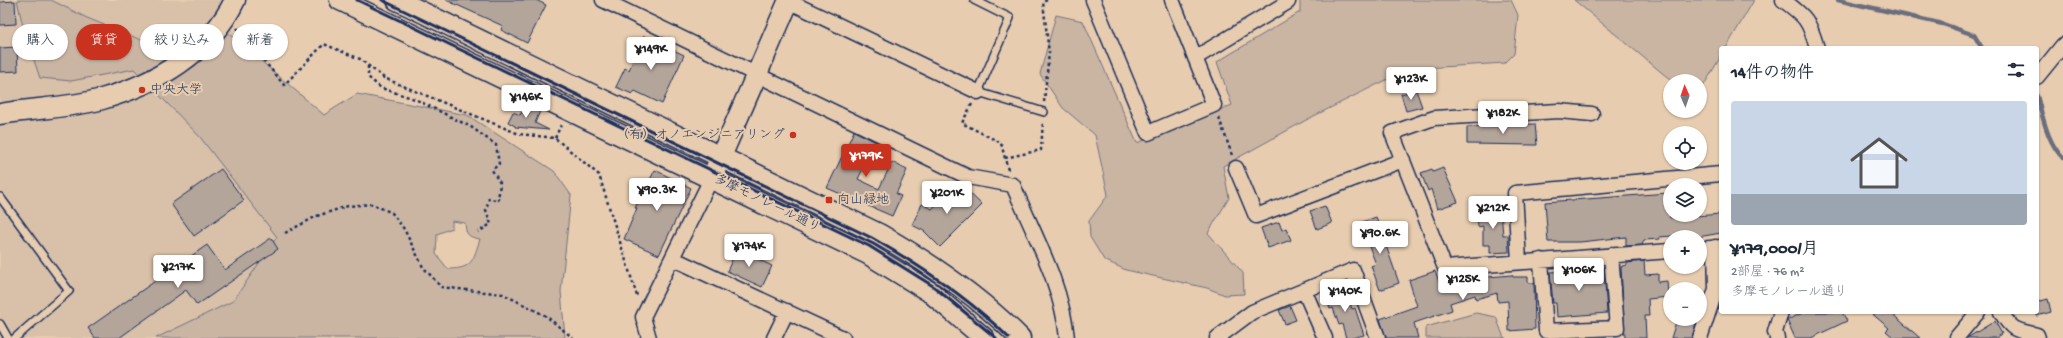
<!DOCTYPE html>
<html lang="ja">
<head>
<meta charset="utf-8">
<style>
	body { margin:0; font-family:"Gochi Hand","Klee One",sans-serif; background:#f2f2f3; color:#1f2937; height:100vh; display:flex; flex-direction:column; font-size:15px; white-space:nowrap }
	* { box-sizing:border-box; margin:0 }
	p { font-size:13px; color:#747a83 }
	.icon { flex:none; width:22px; height:22px; fill:none; stroke:currentColor; stroke-width:2; stroke-linecap:round; stroke-linejoin:round }
	.map { position:relative; flex:1; overflow:hidden }
	.sheet { position:absolute; left:1719px; top:46px; width:320px; height:268px; display:flex; flex-direction:column; background:#fff; border-radius:4px; box-shadow:0 1px 3px #0004 }
	.sheet>* { flex:none }
	.banner { position:absolute; left:12px; top:24px; width:380px; height:36px; display:flex; gap:8px }
	.needle { width:26px; rotate:358deg }
	.tools { position:absolute; left:1663px; top:74px; display:grid; gap:8px }
	.tools a { display:grid; place-items:center; width:44px; height:44px; border-radius:50%; background:#fff; box-shadow:0 1px 3px #0004; font-size:20px }
	.price { position:absolute; translate:-50% -34px; padding:0 9px; border-radius:4px; background:#fff; color:#222; font-size:13px; line-height:26px; filter:drop-shadow(0 1px 2px #0008) }
	.price::after { content:''; position:absolute; left:50%; top:24px; width:12px; height:9px; margin-left:-6px; background:inherit; clip-path:polygon(0 0,100% 0,50% 100%) }
	.price.current { background:#c8321e; color:#fff }
	ul { padding:0; list-style:none }
	li { display:grid; align-content:center; gap:8px; height:212px; padding:0 12px }
	li span { display:grid; place-items:center; height:124px; border-radius:4px; color:#555 }
	li>.icon { margin-inline-start:auto }
	span .icon { width:72px; height:72px; fill:#fffc; stroke-width:1 }
	li b { font-size:17px }
	h2 { display:flex; justify-content:space-between; align-items:center; height:48px; padding:0 12px; font-size:17px }
	.chip { padding:0 14px; border-radius:18px; background:#fff; box-shadow:0 1px 3px #0004; font-size:14px; line-height:36px }
	.chip.current { background:#c8321e; color:#fff }
	.map>svg:first-child { display:block }
	.built { fill:#d8c0a9 }
	.green { fill:#cab5a3; stroke:#727280; fill-rule:evenodd }
	.lines { fill:none; stroke-linecap:round; stroke-linejoin:round }
	.stream { stroke:#6b6d7e; stroke-width:4.5 }
	.building { fill:#b4a59b; stroke:#1b2f5e }
	.lane-casing { stroke:#1b2f5e; stroke-width:10 }
	.street-casing { stroke:#1b2f5e; stroke-width:17 }
	.secondary-casing { stroke:#1b2f5e; stroke-width:23 }
	.path { stroke:#1b2f5e; stroke-width:2.5; stroke-dasharray:3 3; stroke-linecap:butt }
	.lane { stroke:#e7ccaf; stroke-width:7 }
	.street { stroke:#e7ccaf; stroke-width:14 }
	.secondary { stroke:#e7ccaf; stroke-width:20 }
	.rail { stroke:#1b2f5e; stroke-width:3 }
	.poi-dot { fill:#c8321e; stroke:#e7ccaf; stroke-width:1.5 }
	.labels { text-anchor:middle; dominant-baseline:central; stroke-width:4; stroke-linejoin:round; paint-order:stroke }
	.poi-label { font-size:13px; fill:#1b2f5e; stroke:#e7ccaf; text-anchor:start }
	.street-label { font-size:13px; fill:#1b2f5e; stroke:#e7ccaf }
</style>
</head>
<body>
<div class="map">
<svg width="2063" height="338" viewBox="0 0 2063 338">
	<rect width="100%" height="100%" fill="#e7ccaf"/>
	<filter id="ink" filterUnits="userSpaceOnUse"><feTurbulence type="fractalNoise" baseFrequency=".025" numOctaves="2"/><feDisplacementMap in="SourceGraphic" scale="8" xChannelSelector="R" yChannelSelector="G"/><feConvolveMatrix kernelMatrix="1 2 1 2 8 2 1 2 1" color-interpolation-filters="sRGB"/></filter>
	<g filter="url(#ink)">
		<!-- built -->
		<path class="built" d="M0,0h222l-6,11 136,158 -110,169h-242z"/>
		<!-- green -->
		<path class="green" d="M17,0h34l36,18 111,45 26,-34 100,86 33,-21 110,21 87,56 17,24 -10,96 4,47h-409l77,-37 44,-64 -77,-100 -66,-68 -63,12 -31,-3 -16,-47zM452,221l13,2c1,12 3,14 15,16 -7,21 -7,30 -32,30l-12,-15 1,-20 15,-6z
			M1300,0h211l7,15 -4,39 -9,9 -97,6 -100,50 -85,47 6,32 -21,35 35,40 1,21 -19,1 -18,-7 -81,-18 -22,-10 -14,-23 -1,-16 19,-26 -13,-60 -32,-27 -23,-34 16,-59 27,6 54,122 95,-38 -15,-43 83,-50z
			M1574,0h180l-28,48h-5v8l-21,36v-11h-28z
			M1476,313l20,4 8,21h2h-80v-11z"/>
		<g class="lines">
			<!-- stream -->
			<path class="stream" d="M1838,0l105,24 31,11 8,13
				M2037,96c6,21 10,46 26,62"/>
		</g>
		<!-- building -->
		<path class="building" d="M446,0h90l10,5 -19,38 -26,-13 2,-4z
			M15,1l1,23 -16,1v-23z
			M644,36l40,19 -22,49 -27,-13 -3,3 -16,-7 9,-19 4,2z
			M17,47l1,24 -18,1v-24z
			M1416,90l6,17 -16,4 -5,-17z
			M526,105l14,6 -5,12 14,7 -34,-3v-1l-7,-4 5,-10 7,3z
			M1535,124l2,21 -70,-1v-17z
			M854,131l22,11 -18,37 21,10 13,-27 15,8 -11,24 5,2 -9,20 -65,-28z
			M1443,168l15,34 -21,7 -6,-20 -3,2 -7,-18 11,-4 1,3z
			M221,169l23,31 -50,36 -23,-32z
			M655,170l36,18 -32,67 -35,-16 13,-31h-2z
			M958,182l24,23 -42,42 -16,-16 -12,-6 10,-21 10,5z
			M1668,193l2,25 51,-4v19l-23,4h-13v-2l-26,2 1,2 -16,1 -2,5 -16,1v-9l-46,5h-32l-3,-40z
			M1325,206l7,17 -15,6 -7,-18z
			M1477,209h22v3h2l2,23h5l1,17 -19,1v-8h-7v-19l-5,1z
			M1376,217l23,66 -19,7 -9,-24 5,-2 -16,-41z
			M1279,222l3,8 4,-2 5,12 -23,8 -7,-20z
			M271,238l7,11 -81,56 -11,-15 -67,48h-24l-7,-10 119,-83 18,25z
			M737,249l35,17 -10,21 -35,-16z
			M1644,261l1,14 13,-1v8l9,-1 1,16 -20,2 1,17h-4l1,22h-21l-4,-70 1,-2 5,-1v-2z
			M1604,269l3,44 -50,4 -1,-14h-3l-3,-31z
			M1435,271l5,13 30,-9 3,-1 2,7 13,-4 24,-2 1,2h15v6h6l1,46 -26,2 -1,-30 -10,1 -1,-9 -21,6 -1,-4 -25,8 2,7 -38,13 4,15h-32l-6,-19 37,-13 -8,-26z
			M1344,287l8,22 3,-1 9,27 -12,3h-6l-4,-14 -3,1 -6,-17 -3,1 -5,-15z
			M2048,299l3,13 -14,4v-14z
			M1290,306l6,14 -11,4 -6,-14z
			M1805,312h37l5,9 -36,17h-16l-8,-18z
			M1870,312h20l30,26h-26l-8,-7 3,-3z
			M1677,319h20l-5,19h-21z
			M1995,321l7,13 -6,4h-29z"/>
		<g class="lines">
			<defs>
				<path id="lane" d="M974,0l36,18 -32,74 66,20
					M0,197l69,94 -54,47
					M0,324l8,14"/>
				<path id="street" d="M603,0l365,177 45,8c21,50 49,99 54,153
					M786,0l192,92
					M1093,0l55,133 66,-28 -42,-105
					M1783,0c23,17 26,20 34,48
					M1195,58l93,-56 -1,-2
					M2037,77l26,-32
					M1592,114l-33,-3 -125,7 -42,15 53,135 225,-17
					M1236,168l20,48 147,-56
					M1700,249l21,-2
					M672,258l171,80
					M1541,260l5,71 71,-3 -6,-73
					M1519,262l-4,-69 206,-19
					M1304,290l21,48
					M2001,312c11,19 15,18 36,23l1,3
					M1957,337l21,-25
					M649,338l-6,-21 69,-140
					M774,338l13,-27
					M1217,338l35,-26 101,-42 25,68
					M1700,338l16,-49 -1,-42
					M1777,338l-2,-6 6,-20"/>
				<path id="secondary" d="M340,0l528,254 62,38 54,46
					M397,0l482,234c51,29 99,62 141,104
					M0,114c33,-6 70,-6 102,-15 54,-15 108,-47 133,-99
					M716,168l73,-168"/>
			</defs>
			<!-- lane casing -->
			<use href="#lane" class="lane-casing"/>
			<!-- street casing -->
			<use href="#street" class="street-casing"/>
			<!-- secondary casing -->
			<use href="#secondary" class="secondary-casing"/>
			<!-- path -->
			<path class="path" d="M237,28l47,57 40,-41 36,15 24,19 135,56 36,4 44,37 38,121
				M368,66v11l13,11 34,11 56,28 25,18 3,19 -7,6 8,13 -2,18 -9,-3 -3,12 5,14 -13,8
				M1044,102l5,-49 -6,-51 4,-2
				M972,104l-10,19 39,20 7,27
				M1219,118l13,37
				M555,138l6,-13
				M1005,158l36,-8 2,-29
				M285,233l32,-17 31,-10 24,-2 20,9 12,16 19,38 18,20 62,7 43,22 27,22"/>
			<!-- lane -->
			<use href="#lane" class="lane"/>
			<!-- street -->
			<use href="#street" class="street"/>
			<!-- secondary -->
			<use href="#secondary" class="secondary"/>
			<!-- rail -->
			<path class="rail" d="M357,0l512,246 64,40 63,52
				M382,0l490,238c49,28 97,60 137,100"/>
		</g>
	</g>
	<!-- markers -->
	<g class="poi-dot">
		<circle cx="142" cy="90" r="4"/>
		<circle cx="793" cy="135" r="4"/>
		<rect x="825" y="196" width="8" height="8" rx="2"/>
	</g>
	<g class="labels">
		<!-- poi labels -->
		<g class="poi-label">
			<text x="150" y="90">中央大学</text>
			<text x="785" y="135" text-anchor="end">（有）オノエンジニアリング</text>
			<text x="837" y="200">向山緑地</text>
		</g>
		<!-- street labels -->
		<g class="street-label">
			<text transform="translate(767 204) rotate(26)">多摩モノレール通り</text>
		</g>
	</g>
</svg>
<div class="tools">
<a><svg class="needle" viewBox="-14 -14 28 28"><path d="M0-13l5 13h-10z" fill="#e53935"/><path d="M0 13l5-13h-10z" fill="#747a83"/></svg></a>
<a><svg class="icon" aria-label="locate" viewBox="0 0 24 24"><circle cx="12" cy="12" r="6"/><path d="M12 2v4M12 18v4M2 12h4M18 12h4"/></svg></a>
<a><svg class="icon" aria-label="layers" viewBox="0 0 24 24"><path d="M12 4l9 5-9 5-9-5zM3 14l9 5 9-5"/></svg></a>
<a>+</a>
<a>−</a>
</div>
<b class="price" style="left:651px;top:71px">¥149K</b>
<b class="price" style="left:1411px;top:101px">¥123K</b>
<b class="price" style="left:526px;top:119px">¥146K</b>
<b class="price" style="left:1503px;top:135px">¥182K</b>
<b class="price current" style="left:866px;top:178px">¥179K</b>
<b class="price" style="left:657px;top:212px">¥90.3K</b>
<b class="price" style="left:947px;top:215px">¥201K</b>
<b class="price" style="left:1493px;top:230px">¥212K</b>
<b class="price" style="left:1380px;top:255px">¥90.6K</b>
<b class="price" style="left:749px;top:268px">¥174K</b>
<b class="price" style="left:178px;top:289px">¥217K</b>
<b class="price" style="left:1579px;top:292px">¥106K</b>
<b class="price" style="left:1463px;top:301px">¥125K</b>
<b class="price" style="left:1345px;top:313px">¥140K</b>
<div class="banner">
<a class="chip">購入</a>
<a class="chip current">賃貸</a>
<a class="chip">絞り込み</a>
<a class="chip">新着</a>
</div>
<section class="sheet">
<h2>14件の物件<svg class="icon" aria-label="filters" viewBox="0 0 24 24"><path d="M4 7h16M4 17h16"/><circle cx="9" cy="7" r="2"/><circle cx="15" cy="17" r="2"/></svg></h2>
<ul>
<li><span style="background:linear-gradient(#c9d6e8 75%,#9aa5b1 0)"><svg class="icon" aria-label="home" viewBox="0 0 24 24"><path d="M3 11l9-7 9 7M6 9v11h12V9"/></svg></span><div><b>¥179,000/月</b><p>2部屋 · 76 m²</p><p>多摩モノレール通り</p></div></li>
</ul>
</section>
</div>
</body>
</html>
